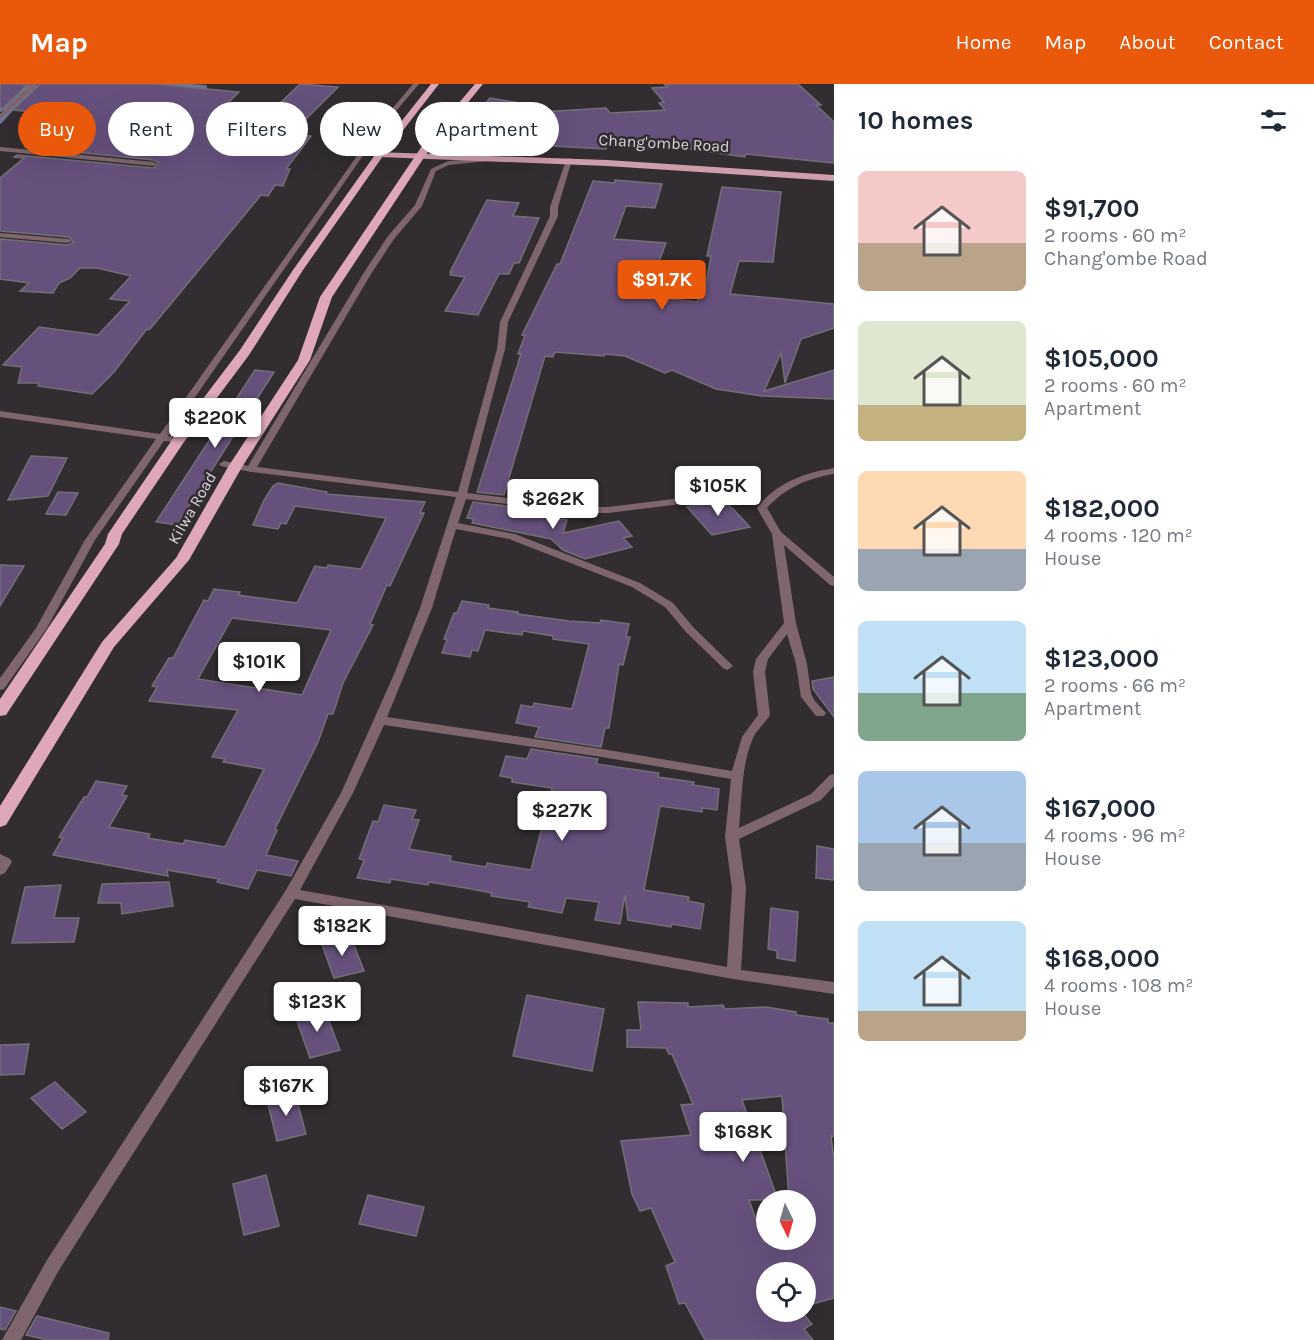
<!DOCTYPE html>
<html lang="en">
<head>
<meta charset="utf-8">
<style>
	body { margin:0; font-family:Karla,sans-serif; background:#f6f6f7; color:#1f2937; height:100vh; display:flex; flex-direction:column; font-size:22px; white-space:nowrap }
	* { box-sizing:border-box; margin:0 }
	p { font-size:20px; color:#747a83 }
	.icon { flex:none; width:33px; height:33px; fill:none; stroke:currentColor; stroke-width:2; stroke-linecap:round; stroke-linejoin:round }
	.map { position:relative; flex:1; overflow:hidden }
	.drawer { display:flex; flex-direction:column; background:#fff; width:480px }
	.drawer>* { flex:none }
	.guide { position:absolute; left:18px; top:18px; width:570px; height:54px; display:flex; gap:12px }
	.needle { width:39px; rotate:175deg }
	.buttons { position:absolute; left:756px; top:1106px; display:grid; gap:12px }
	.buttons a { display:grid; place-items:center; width:60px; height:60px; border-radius:50%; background:#fff; box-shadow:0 6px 24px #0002; font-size:30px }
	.price { position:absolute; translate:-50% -51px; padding:0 14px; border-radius:6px; background:#fff; color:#222; font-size:20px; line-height:39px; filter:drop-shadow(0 2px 3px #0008) }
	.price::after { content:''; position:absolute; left:50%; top:36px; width:18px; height:14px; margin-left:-9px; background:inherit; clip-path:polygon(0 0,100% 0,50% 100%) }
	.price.selected { background:#ea580c; color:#fff }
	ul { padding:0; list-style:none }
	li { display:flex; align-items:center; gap:18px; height:150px; padding:0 24px }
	li span { display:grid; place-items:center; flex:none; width:168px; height:120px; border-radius:9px; color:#555 }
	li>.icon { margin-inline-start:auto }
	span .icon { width:72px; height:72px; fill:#fffc; stroke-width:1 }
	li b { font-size:26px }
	h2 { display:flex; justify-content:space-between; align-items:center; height:72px; padding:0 24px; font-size:26px }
	.chip { padding:0 21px; border-radius:27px; background:#fff; box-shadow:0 6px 24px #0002; font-size:21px; line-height:54px }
	.chip.selected { background:#ea580c; color:#fff }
	header { display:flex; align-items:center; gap:36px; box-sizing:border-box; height:84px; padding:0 30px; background:#ea580c; color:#fff }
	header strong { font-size:28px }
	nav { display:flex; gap:33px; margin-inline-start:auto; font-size:21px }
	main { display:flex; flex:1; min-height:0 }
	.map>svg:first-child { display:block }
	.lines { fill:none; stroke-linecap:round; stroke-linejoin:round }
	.stream { stroke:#717393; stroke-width:4 }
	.building { fill:#66517d; stroke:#727075; stroke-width:1.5; fill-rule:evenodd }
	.minor { fill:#7f666d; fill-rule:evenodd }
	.primary { fill:#cf9dac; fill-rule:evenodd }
	.trunk { fill:#dfa8b8; fill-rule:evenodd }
	.labels { text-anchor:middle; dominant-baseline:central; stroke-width:5; stroke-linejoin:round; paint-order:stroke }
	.far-street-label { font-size:16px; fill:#d9d7d9; stroke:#312d30 }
</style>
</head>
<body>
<header>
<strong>Map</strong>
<nav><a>Home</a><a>Map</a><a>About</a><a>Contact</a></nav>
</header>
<main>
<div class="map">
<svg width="834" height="1256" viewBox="0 0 834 1256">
	<rect width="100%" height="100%" fill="#312d30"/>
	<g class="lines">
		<!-- stream -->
		<path class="stream" d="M166,0l39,3
			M0,26l7,-3 24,-23
			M0,38l21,-23 21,-15"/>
	</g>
	<!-- building -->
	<path class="building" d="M0,0h28l-26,25 -2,-1z
		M40,0h117l82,8 -34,34 46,5 49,-47 38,3 -47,47 20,2 -25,33h4l-7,17 -8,-1 -7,11 -7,-1 -111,134 -4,1 -32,42 -22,22 -54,-8 1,-3h-21l4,-16 -19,-2 36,-38 59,8 32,-34 -20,-2 21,-23 -34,-8h-17l-10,10 -11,5 -6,10 -33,-2 9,-8 -29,-4v-40l68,6 6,-3 -6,-5 -68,-6v-53l24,-20 -10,-1 3,-2 137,13 5,-5 -5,-3 -129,-13 24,-21h-18l11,-13 -29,-3z
		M664,0h134l23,21h-5l18,17v41l-88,-9 -1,3 -93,-13 -2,5 -43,-4 -1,4 -91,-5 2,-2 -29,1 -8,-14 -16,1 26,-32 37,6 -5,9 84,-5 4,5 55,-3 -6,-7 5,-1 -12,-14 15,-1z
		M615,96l47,4 -7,24 -29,-2 -12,33 52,4 -14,37 4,1 -5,15 46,6 3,-9 4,1 7,-38h-4l15,-69 59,5 -8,70 -34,-1 -9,33 104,10v24l-33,11 -16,44 -4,-30 -17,38 70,-21v29l-72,-3 -46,-7 -44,-19 -7,3 -40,-17 -20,-2 -1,2 -49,-4 -2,5 -8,-1 -41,139 -27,-3 44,-138h-3l7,-19h-3l35,-71h3l33,-83 21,2z
		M487,116l32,3 -6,13 26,2 -20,45h-5l-5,11h-10l-21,41 -33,-4 20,-34 -15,-2 2,-3h-2z
		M255,286l19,2 -97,153 -21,-3z
		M31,372l36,2 -19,38 -40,4z
		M278,399l49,9 -1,2 99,8 -5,11h4l-34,73 -3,-1 -17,39 3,1 -30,58 -10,31h-5l-10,28 -43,87 2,1 -11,25 32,6 -7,15 -34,-6 -9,19 -31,-7 2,-3 -52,-9 1,6 -115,-21 10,-17 -4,-1 25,-40h3l9,-16 31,5 -5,9 5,1 -18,31 41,7 -2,4 35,6 2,-4 40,7 39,-78 -41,-7 2,-3 -13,-2 26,-47 -89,-9 8,-14 -5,-1 17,-28h4l31,-58 4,1 6,-12 26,3 -2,3 59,8 18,-37 12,2 1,-3 33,4 25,-51 -91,-12 -9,18 -5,-1 -3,6 -25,-4 11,-25 9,-14zM232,534l99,12 -29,65 -104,-16z
		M58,408l20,1 -12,22 -20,-1z
		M723,416l11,10 16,17 -38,8 -25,-28z
		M473,418l58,7 -2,6 38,5 -4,13 56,-12 13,15 -9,2 9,9 -47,12 -22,-9 -12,-11 -79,-16 2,-4 -7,-1z
		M0,481l24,1 -24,40z
		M462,517l27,4 -1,3 30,4v2l51,7 31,2 1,-3 28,4 -3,13h4l-7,28 -4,-1 -10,64h-4l-4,19 -66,-10 4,-10 -23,-4 5,-18 12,2 1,-4 38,6 17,-65 -36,-5v-3l-30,-5 -1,4 -37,-5 -7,21 -6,-1 -2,7 -28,-4 5,-13 -3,-1 10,-26h3z
		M834,593v40l-21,-28 -1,-8z
		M531,665l67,10 -2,5 63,9 -1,4 36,5 -1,3 26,4 -2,21 -15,-2v4l-42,-6 -16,84 45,7 -1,4 16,3 -4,25 -28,-5 -1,3 -43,-7 -3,-25 -5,29 -25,-4 4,-18 -33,-4 -4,15 -34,-6 2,-5 -39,-6 1,-3 -26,-5 -37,-6 -1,3 -37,-6 -1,4 -33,-5 7,-18 -5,-1 14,-38 5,1 6,-17 32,5 -4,9 7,1 -10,29 42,7 -1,5 36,6 1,-4 44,7 21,-82 -40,-6v-4l-12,-2 6,-20 21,3z
		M817,762l17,3v31l-18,-2z
		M169,798l4,24 -51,8 -1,-11h-23l4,-19z
		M61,801l-7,33h25l-5,24 -62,1 13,-56z
		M771,824l27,4 -3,49 -18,-3v-7l-9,-2z
		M350,851l14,36 -30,7 -13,-36z
		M527,911l77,14 -12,62 -79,-15z
		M638,918l50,1v4l35,-2 2,4 41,-2 30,5v3l32,4v4h6v114l-3,-1 3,23v139l-28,8v-34h-40v39h35l11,13 -8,5 9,11h-108l-20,-37 -6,1 -13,-38 9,-4 -24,-54 -11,3 -8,-17 -11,-53 70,-6 -10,-30 12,-1 -21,-50h-3l-3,-6 -39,-1v-17h14zM782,1012l7,104h17v39l-42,3 -15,-42h29l-36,-100z
		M324,924l16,42 -30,8 -15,-43z
		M29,960l-5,30 -24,1v-30z
		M55,998l31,30 -24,17 -31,-31z
		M295,1009l11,41 -29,7 -10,-41z
		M266,1091l13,51 -35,9 -11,-51z
		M368,1111l56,12 -8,29 -57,-12z
		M0,1223l16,4 -11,19 -5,-1z
		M37,1232l72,17 -1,7h-60l-22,-5z"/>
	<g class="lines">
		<!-- minor -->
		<path class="minor" d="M31,0h7l-38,35v-5z
			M413,0h6l-34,40 -217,312 14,2 2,2 -5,3 -15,-2 -69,99 -48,88 -43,61 -4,1v-12l36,-50 49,-88 71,-101 -156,-22v-6l160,23 221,-312z
			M0,63l154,15 3,2 -3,2 -154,-15z
			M569,74l3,2 -14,47v9l-50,106 -3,27 -38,144 114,14h27l73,-9 5,3 -5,3 -73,9h-27l-115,-14 -8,24 57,11 125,49 33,20 21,25 39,38 -6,4 -4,-2 -37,-36 -21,-25 -33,-20 -123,-48 -53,-10 -24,79 -45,109 215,32 130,22 10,-34 16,-22 -5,-43 3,-13 28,-36 -12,-89 -15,-26c19,-25 47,-35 77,-40v6c-26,4 -49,14 -67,34l14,24 53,45v9l-4,-1 -46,-40 12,78 11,41 4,29 3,7 12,13 -2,3h-8l-15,-19 -5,-33 -9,-30 -19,25 -3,13 5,43c-5,8 -13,15 -17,23 -12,28 -11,61 -14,90l72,-34 19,-19 4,-1v12l-13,14 -82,39 7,49 -5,82 93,12v12l-101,-15 -438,-80 -236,371 -38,70h-19l45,-80 239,-370 55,-97 54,-121 25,-64 36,-111 -205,-25 -30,-6 -2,-2 5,-3 24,5 115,-192 25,-38 27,-31 16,-36 17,-8 39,-3 3,2 -1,1 -40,4 -13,6 -14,35 -28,33 -23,35 -114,193 201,25 39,-143 3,-27 50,-106v-9l16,-47zM384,641l218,32 129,22 -6,58 7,51 -5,79 -427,-77 53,-97z
			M0,149l68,6 4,2 -4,2 -68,-6z
			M0,770l10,5 2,3 -7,11 -5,2z"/>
		<!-- primary -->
		<path class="primary" d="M377,68l230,8 227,15v6l-227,-15 -227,-9 -3,-1z"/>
		<!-- trunk -->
		<path class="trunk" d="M431,0h8l-56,72 -80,114 -54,85 -65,87 -62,92 -3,10 -113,171 -6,1v-17l105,-155 3,-10 66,-97 66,-87 53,-80 84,-118z
			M475,0h8l-54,66 -97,147 -22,63 -68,107 -53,93 -75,87 -108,178 -6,2v-21l102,-164 74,-84 52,-91 70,-107 22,-63 102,-151z"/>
	</g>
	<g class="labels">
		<!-- far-street labels -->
		<g class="far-street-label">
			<text transform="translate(664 59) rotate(3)">Chang'ombe Road</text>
			<text transform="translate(192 424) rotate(-60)">Kilwa Road</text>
		</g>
	</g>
</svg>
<div class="buttons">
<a><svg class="needle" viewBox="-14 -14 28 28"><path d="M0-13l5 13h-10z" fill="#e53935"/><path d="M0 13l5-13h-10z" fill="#747a83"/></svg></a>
<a><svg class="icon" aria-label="locate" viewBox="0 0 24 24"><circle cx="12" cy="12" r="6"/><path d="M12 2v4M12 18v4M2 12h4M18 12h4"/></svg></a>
</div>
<b class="price selected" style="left:662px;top:227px">$91.7K</b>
<b class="price" style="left:215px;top:365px">$220K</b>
<b class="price" style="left:718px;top:433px">$105K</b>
<b class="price" style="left:553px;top:446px">$262K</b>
<b class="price" style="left:259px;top:609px">$101K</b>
<b class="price" style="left:562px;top:758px">$227K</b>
<b class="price" style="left:342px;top:873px">$182K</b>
<b class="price" style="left:317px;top:949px">$123K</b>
<b class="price" style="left:286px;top:1033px">$167K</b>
<b class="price" style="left:743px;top:1079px">$168K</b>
<div class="guide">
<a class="chip selected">Buy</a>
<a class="chip">Rent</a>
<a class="chip">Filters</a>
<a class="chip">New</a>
<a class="chip">Apartment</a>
</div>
</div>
<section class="drawer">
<h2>10 homes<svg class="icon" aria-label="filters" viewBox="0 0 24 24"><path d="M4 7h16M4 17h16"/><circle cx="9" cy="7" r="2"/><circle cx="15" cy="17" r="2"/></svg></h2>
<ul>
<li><span style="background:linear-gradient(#f6c9c9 60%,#b9a48a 0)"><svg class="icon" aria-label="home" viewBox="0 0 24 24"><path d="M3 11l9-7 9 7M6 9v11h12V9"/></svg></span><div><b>$91,700</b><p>2 rooms · 60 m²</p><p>Chang'ombe Road</p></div></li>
<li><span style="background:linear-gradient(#dfe7d0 70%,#c2b280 0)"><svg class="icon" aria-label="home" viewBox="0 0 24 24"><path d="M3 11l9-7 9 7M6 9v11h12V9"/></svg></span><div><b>$105,000</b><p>2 rooms · 60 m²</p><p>Apartment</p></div></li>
<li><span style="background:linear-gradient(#ffd9b3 65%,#9aa5b1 0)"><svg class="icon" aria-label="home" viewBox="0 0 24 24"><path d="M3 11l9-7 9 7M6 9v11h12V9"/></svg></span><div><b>$182,000</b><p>4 rooms · 120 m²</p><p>House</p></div></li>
<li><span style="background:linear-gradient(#bfe0f5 60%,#7fa58c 0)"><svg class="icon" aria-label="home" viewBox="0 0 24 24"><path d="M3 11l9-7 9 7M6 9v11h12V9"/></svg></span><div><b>$123,000</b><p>2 rooms · 66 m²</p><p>Apartment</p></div></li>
<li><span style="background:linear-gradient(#a9c7e8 60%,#9aa5b1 0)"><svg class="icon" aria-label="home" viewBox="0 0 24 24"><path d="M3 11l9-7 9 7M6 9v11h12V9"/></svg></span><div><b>$167,000</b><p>4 rooms · 96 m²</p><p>House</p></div></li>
<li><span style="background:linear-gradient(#bfe0f5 75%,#b9a48a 0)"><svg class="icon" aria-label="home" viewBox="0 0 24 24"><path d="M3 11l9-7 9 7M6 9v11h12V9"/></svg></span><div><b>$168,000</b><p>4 rooms · 108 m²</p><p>House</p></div></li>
</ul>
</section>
</main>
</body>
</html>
